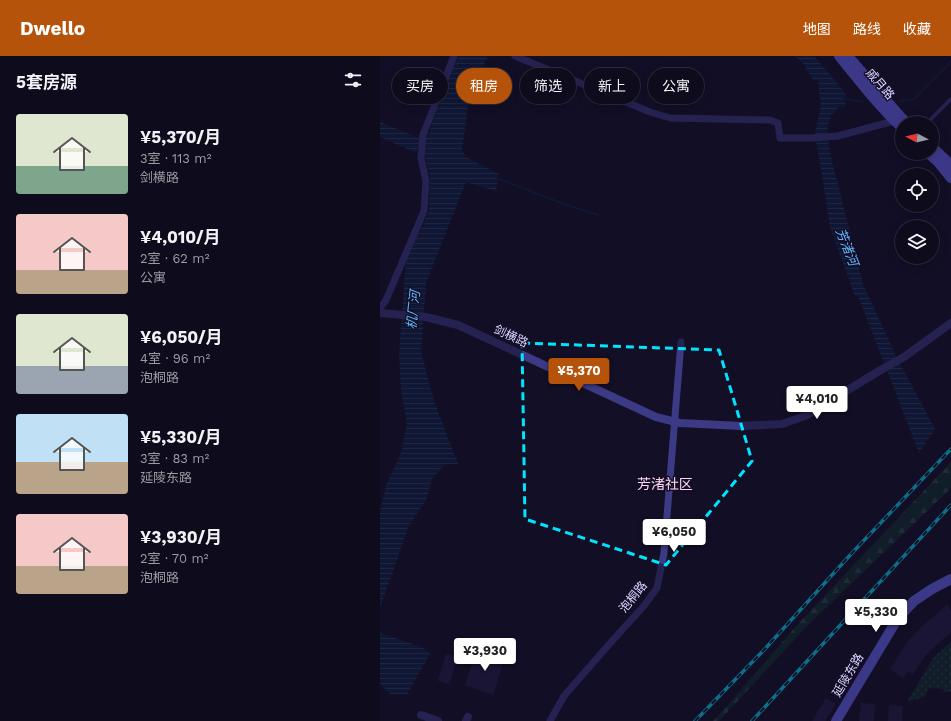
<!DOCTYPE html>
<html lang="zh">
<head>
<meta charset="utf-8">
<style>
	body { margin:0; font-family:"Work Sans","Noto Sans SC",sans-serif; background:#171425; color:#f1f3f6; height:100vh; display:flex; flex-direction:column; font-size:15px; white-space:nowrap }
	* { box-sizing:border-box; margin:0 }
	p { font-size:13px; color:#9b9ba3 }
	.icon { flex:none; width:22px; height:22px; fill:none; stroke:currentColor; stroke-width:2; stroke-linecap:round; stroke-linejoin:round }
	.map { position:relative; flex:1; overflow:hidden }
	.drawer { display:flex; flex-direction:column; background:#0e0b1c; width:380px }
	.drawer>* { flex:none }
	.guide { position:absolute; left:12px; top:12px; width:380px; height:36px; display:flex; gap:8px }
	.needle { width:26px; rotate:277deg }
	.fabs { position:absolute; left:515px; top:60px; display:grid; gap:8px }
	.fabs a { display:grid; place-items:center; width:44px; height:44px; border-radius:50%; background:#0e0b1c; box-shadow:0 2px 10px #0003,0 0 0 1px #2e2b3b; font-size:20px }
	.price { position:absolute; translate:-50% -34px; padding:0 9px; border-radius:4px; background:#fff; color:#222; font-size:13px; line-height:26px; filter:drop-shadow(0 1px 2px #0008) }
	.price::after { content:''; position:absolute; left:50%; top:24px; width:12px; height:9px; margin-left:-6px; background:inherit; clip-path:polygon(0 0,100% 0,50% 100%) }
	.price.current { background:#b45309; color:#fff }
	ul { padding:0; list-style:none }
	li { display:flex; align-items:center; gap:12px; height:100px; padding:0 16px }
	li span { display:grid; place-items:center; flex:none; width:112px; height:80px; border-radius:4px; color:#555 }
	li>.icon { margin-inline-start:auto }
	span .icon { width:48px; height:48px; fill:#fffc; stroke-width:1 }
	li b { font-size:17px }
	h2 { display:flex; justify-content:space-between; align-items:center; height:48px; padding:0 16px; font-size:17px }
	.pill { padding:0 14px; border-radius:18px; background:#0e0b1c; box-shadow:0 2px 10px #0003,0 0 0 1px #2e2b3b; font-size:14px; line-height:36px }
	.pill.current { background:#b45309; color:#fff }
	header { display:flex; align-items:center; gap:24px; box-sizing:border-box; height:56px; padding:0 20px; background:#b45309; color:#fff }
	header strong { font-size:19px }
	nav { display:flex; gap:22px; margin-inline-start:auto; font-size:14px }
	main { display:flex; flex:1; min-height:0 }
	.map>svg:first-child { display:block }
	.forest { fill:url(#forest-firs) }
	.park { fill:url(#park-dots) }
	.water { fill:url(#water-rules) }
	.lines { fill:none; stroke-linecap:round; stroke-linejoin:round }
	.stream { stroke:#0c2248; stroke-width:2 }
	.building { fill:#241b47 }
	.service { stroke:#3d3a85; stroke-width:3.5 }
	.minor { stroke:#3d3a85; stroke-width:7 }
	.tertiary { stroke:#3d3a85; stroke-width:8 }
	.secondary { stroke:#6f6bff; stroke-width:10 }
	.rail-casing { stroke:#00e5ff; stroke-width:3.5 }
	.rail { stroke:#130f26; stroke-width:2; stroke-dasharray:6; stroke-linecap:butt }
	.marked { fill:none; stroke:#00e5ff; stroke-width:3; stroke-dasharray:8 5; stroke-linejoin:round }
	.labels { text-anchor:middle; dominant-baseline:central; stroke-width:3; stroke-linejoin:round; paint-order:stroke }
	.street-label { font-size:12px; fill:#d9d4ff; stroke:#130f26 }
	.water-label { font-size:13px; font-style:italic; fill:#62b6ff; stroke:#130f26 }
	.quarter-label { font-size:14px; fill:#ffd6f0; stroke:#130f26 }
</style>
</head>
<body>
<header>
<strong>Dwello</strong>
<nav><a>地图</a><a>路线</a><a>收藏</a></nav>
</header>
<main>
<section class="drawer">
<h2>5套房源<svg class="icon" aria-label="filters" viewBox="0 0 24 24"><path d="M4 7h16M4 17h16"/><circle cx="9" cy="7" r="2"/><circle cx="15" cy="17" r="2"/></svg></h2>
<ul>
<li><span style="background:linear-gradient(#dfe7d0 65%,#7fa58c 0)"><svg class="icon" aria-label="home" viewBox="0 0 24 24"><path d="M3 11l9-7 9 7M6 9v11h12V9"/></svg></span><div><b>¥5,370/月</b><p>3室 · 113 m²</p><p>剑横路</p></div></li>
<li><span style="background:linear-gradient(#f6c9c9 70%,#b9a48a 0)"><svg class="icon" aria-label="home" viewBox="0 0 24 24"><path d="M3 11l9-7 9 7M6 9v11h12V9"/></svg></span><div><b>¥4,010/月</b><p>2室 · 62 m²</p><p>公寓</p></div></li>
<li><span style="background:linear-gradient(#dfe7d0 65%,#9aa5b1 0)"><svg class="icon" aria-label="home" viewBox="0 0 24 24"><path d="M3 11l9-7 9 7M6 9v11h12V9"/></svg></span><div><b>¥6,050/月</b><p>4室 · 96 m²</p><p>泡桐路</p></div></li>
<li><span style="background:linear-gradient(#bfe0f5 60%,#b9a48a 0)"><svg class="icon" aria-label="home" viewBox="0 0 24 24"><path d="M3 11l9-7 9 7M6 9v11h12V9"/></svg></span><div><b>¥5,330/月</b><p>3室 · 83 m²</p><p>延陵东路</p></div></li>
<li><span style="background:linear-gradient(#f6c9c9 65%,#b9a48a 0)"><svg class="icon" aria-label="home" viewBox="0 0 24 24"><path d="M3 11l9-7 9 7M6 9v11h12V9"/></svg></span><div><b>¥3,930/月</b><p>2室 · 70 m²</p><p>泡桐路</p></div></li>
</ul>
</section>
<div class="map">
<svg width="571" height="665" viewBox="0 0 571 665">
	<defs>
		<pattern id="forest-firs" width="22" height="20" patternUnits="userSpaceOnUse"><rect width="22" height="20" fill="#12302f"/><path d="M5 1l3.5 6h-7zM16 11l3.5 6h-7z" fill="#344d4e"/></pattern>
		<pattern id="park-dots" width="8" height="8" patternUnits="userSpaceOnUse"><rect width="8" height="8" fill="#12302f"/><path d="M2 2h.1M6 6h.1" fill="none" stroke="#344d4e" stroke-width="1.8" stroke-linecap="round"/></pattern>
		<pattern id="water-rules" width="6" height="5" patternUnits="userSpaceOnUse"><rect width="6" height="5" fill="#0c2248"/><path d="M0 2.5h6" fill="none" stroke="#2f4163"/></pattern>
	</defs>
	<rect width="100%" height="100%" fill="#130f26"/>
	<!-- forest -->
	<path class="forest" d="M571,406v26l-9,9 -135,129 -88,95h-6l16,-17 68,-79z"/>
	<!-- park -->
	<path class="park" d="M571,586v50h-7l-1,-3 -15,-1 -2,8 -19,6 27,-45z"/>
	<!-- water -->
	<path class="water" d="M79,0h29l-16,35 -5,21 -5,39 4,6 33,17 -3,17 -30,-9 -40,101 -5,69 13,49 24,63h-13l-13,15 -5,19 -19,30 -28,80v-97l6,-25 15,-33 6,-29 -6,-33 -2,-38 7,-93 23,-49 1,-35 -7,-27 2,-4h-6l-2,6 -3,1 -34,-15v-15l39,16h8l22,-62z
		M414,0h20l24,28 8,11 -1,12h-6l-8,9 -3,9 -1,10 5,26 31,123 32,70 40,75 -16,24 -61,-157h-3l-25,-69 -6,-40 -9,-53 6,-29 -3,-25h-5l-11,-18z
		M0,577l42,14 8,7 -23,40h-17l-10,-10z"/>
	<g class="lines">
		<!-- stream -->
		<path class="stream" d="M463,42l20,4
			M520,45l14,-2 29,-29 8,-9
			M117,122l67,26 34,11"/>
	</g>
	<!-- building -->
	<path class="building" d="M567,549l4,6v21l-25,23 -13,19 -5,-3 -5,8 -13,-10 17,-27 14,-15z
		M97,594l17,5 1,-2 10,4 -12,38 -28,-10z
		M66,598l12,3 -9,27 -11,-3z
		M446,642l10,6 -11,17h-13z
		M481,647l14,1 -1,17h-15z
		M509,649l14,1 -1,15h-14z"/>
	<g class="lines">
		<!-- service -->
		<path class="service" d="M547,67l24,-24"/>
		<!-- minor -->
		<path class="minor" d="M135,0l135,56 20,6 100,2 8,3 2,15h33l25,-2 56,-15
			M0,252l6,-8 38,-89 2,-30 -5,-23 2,-23 31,-79
			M170,665l14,-25 48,-55 31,-34 14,-19 7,-35 17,-211"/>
		<!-- tertiary -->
		<path class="tertiary" d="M0,257l46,4 32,8 198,92 24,6 61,3 41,-2 23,-8 74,-45 25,-14 47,-34
			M41,659l17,6
			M86,665l2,-4"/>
		<!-- secondary -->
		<path class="secondary" d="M459,0c20,25 40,50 63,72
			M468,0l52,60 7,7
			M552,91l19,18
			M548,97l10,9 13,16
			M456,665l62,-103 16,-17 18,-12 19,-10"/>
		<defs>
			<path id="rail" d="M315,665l68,-70 89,-98 99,-104
				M372,665l199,-216"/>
		</defs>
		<!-- rail casing -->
		<use href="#rail" class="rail-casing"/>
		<!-- rail -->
		<use href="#rail" class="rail"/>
	</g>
	<!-- marked area -->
	<path d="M0 0H571V665H0ZM142,287l197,7 33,111 -86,104 -141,-46z" fill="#130f26" fill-opacity=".55" fill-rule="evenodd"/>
	<path class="marked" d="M142,287l197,7 33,111 -86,104 -141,-46z"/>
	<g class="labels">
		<!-- street labels -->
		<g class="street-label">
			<text transform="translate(500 28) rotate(49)">戚月路</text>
			<text transform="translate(131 280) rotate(25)">剑横路</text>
			<text transform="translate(253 541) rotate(-51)">泡桐路</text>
			<text transform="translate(468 619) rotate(-59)">延陵东路</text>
		</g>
		<!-- water labels -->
		<g class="water-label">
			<text transform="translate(467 191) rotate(68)">芳渚河</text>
			<text transform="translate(33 254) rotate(-84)">机厂河</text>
		</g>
		<!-- quarter labels -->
		<g class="quarter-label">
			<text x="285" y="428">芳渚社区</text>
		</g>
	</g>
</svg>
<div class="fabs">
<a><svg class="needle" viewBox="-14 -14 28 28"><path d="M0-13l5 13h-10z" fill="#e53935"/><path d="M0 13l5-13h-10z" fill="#9b9ba3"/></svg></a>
<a><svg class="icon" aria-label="locate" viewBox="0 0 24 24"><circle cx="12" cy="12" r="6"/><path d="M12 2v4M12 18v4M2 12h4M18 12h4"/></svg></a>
<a><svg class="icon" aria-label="layers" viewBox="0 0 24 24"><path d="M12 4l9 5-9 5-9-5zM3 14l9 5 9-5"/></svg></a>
</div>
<b class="price current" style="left:199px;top:336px">¥5,370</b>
<b class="price" style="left:437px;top:364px">¥4,010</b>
<b class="price" style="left:294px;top:497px">¥6,050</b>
<b class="price" style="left:496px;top:577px">¥5,330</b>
<b class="price" style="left:105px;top:616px">¥3,930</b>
<div class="guide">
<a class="pill">买房</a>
<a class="pill current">租房</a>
<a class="pill">筛选</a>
<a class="pill">新上</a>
<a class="pill">公寓</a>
</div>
</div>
</main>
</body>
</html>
